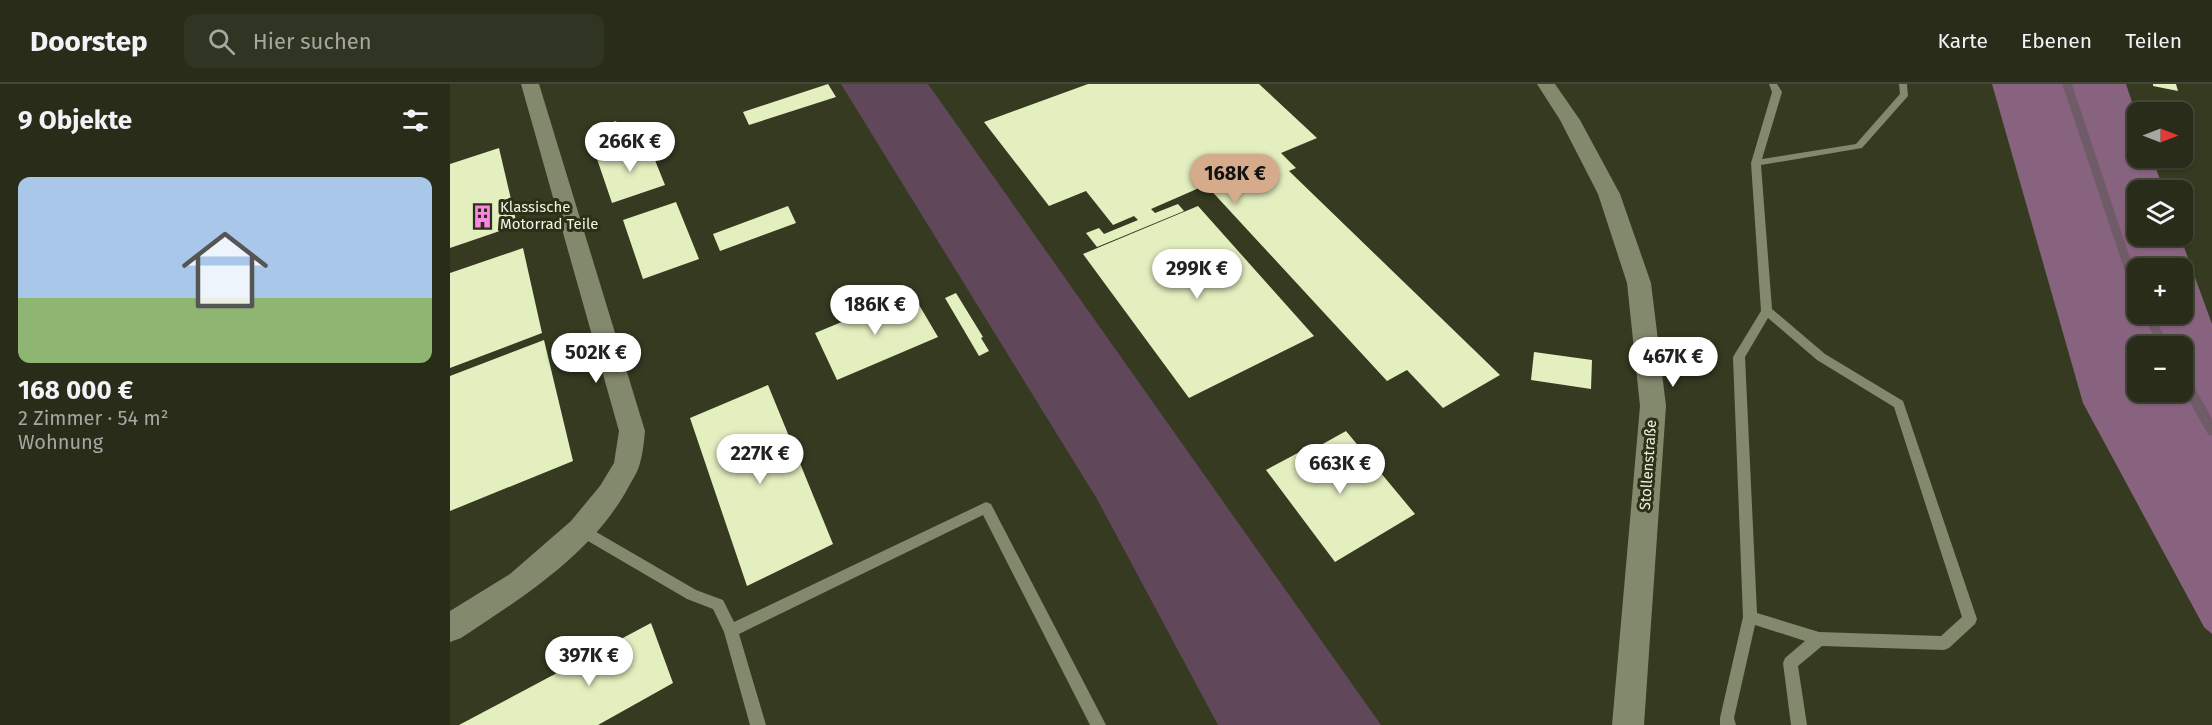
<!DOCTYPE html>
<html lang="de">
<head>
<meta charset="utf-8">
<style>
	body { margin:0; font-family:"Fira Sans",sans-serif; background:#303422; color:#f1f3f6; height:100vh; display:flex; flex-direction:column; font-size:22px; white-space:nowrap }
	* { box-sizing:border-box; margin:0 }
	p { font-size:20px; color:#a5a7a2 }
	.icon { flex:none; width:33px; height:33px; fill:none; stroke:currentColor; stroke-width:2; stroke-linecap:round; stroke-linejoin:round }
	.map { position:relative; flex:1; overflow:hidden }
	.sheet { display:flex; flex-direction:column; background:#282c19; width:450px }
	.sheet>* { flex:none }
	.needle { width:39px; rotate:90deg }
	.tools { position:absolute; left:1677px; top:18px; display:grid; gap:12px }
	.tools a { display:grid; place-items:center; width:66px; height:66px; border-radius:12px; background:#282c19; box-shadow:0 2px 4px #0004,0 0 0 2px #444838; font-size:30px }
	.price { position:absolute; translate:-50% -51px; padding:0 14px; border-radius:21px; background:#fff; color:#222; font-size:20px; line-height:39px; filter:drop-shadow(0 2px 3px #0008) }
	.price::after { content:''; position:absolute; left:50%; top:36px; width:18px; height:14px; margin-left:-9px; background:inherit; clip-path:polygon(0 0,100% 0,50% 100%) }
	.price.selected { background:#d6ab8b; color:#111 }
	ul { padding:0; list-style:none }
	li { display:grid; align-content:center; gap:12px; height:318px; padding:0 18px }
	li span { display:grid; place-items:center; height:186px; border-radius:12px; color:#555 }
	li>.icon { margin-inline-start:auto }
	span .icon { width:108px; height:108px; fill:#fffc; stroke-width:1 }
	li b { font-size:26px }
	h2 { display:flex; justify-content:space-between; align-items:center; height:72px; padding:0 18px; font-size:26px }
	header { display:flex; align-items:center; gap:36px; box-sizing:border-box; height:84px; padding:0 30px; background:#282c19; border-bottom:2px solid #444838 }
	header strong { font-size:28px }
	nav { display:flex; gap:33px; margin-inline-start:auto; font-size:21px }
	.search { width:420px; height:54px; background:#303422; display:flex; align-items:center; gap:15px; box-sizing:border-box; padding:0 21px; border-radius:12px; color:#a5a7a2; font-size:22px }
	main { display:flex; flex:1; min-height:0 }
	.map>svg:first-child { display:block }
	.green { fill:#60485a }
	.forest { fill:#88637f; fill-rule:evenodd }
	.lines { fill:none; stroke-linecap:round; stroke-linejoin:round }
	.stream-far1 { stroke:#705b69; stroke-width:9 }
	.stream { stroke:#705b69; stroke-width:11 }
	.building { fill:#e4efc0 }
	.service { fill:#83896d; fill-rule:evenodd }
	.minor { fill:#83896d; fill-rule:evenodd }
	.labels { text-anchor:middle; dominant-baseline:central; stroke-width:6; stroke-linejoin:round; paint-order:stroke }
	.poi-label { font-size:15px; fill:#f0f4e4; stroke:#2b3017; text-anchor:start }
	.street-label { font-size:15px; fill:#f0f4e4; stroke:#2b3017 }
</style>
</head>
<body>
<header>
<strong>Doorstep</strong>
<div class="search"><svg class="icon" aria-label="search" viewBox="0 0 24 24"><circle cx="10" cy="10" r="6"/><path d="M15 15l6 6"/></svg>Hier suchen</div>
<nav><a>Karte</a><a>Ebenen</a><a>Teilen</a></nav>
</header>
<main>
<section class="sheet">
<h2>9 Objekte<svg class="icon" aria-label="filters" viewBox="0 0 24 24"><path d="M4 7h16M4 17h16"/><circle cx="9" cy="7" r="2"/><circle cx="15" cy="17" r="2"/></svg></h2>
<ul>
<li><span style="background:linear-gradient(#a9c7e8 65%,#8fb573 0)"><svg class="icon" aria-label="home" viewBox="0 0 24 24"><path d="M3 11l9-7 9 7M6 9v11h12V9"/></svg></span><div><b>168 000 €</b><p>2 Zimmer · 54 m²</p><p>Wohnung</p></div></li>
</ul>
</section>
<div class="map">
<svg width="1762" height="641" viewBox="0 0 1762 641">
	<rect width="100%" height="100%" fill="#353a21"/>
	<!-- green -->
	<path class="green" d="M391,0h87l453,641h-163l-121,-226z"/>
	<!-- forest -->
	<path class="forest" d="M1542,0h134l11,33 1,41h14l12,32h-26v46h42l32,88v310l-8,-7 -121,-224zM1688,184h44v46h-44zM1688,262h44v46h-44z"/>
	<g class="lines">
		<!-- stream-far1 -->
		<path class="stream-far1" d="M1617,0l71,212
			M1697,230l18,32"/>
		<!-- stream -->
		<path class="stream" d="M1732,293l30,53"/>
	</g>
	<!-- building -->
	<path class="building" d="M378,0l8,13 -87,28 -6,-13z
		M638,0h171l58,54 -36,15 15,15 -7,3 211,204 -57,33 -36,-38 -20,11 -181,-196 -55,24 4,4 23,-9 6,7 -87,36 -11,-14 13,-5 5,6 34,-14 -4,-4 -21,9 -27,-34 -37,15 -65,-84z
		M1703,0h23l2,7 -25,-5z
		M166,37l8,23 -24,8 -6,-23z
		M198,59l17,42 -53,18 -15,-44z
		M49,64l18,77 -67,23v-84z
		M226,118l23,57 -56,20 -20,-59z
		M338,122l8,17 -76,28 -7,-17z
		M748,122l116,130 -125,62 -106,-144z
		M73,164l19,85 -92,35v-95z
		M462,209l26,44 -101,43 -22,-47z
		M506,209l27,44 -2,1 8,13 -10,5 -34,-58z
		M94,256l29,121 -123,50v-135z
		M1084,268l58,8 -1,29 -60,-9z
		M318,301l65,159 -86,42 -57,-168z
		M896,347l69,83 -80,48 -69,-92 43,-23 3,3z
		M201,539l22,60 -75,42h-139z"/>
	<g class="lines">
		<!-- service -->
		<path class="service" d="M1319,0h8l5,8 -20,67 94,-15 44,-50 -1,-10h8l1,12 -46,52 -101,17 11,144 53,45 78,47 74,218 -2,5 -26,24 -5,2 -122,-4 -24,20 9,59h-16l-8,-62 2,-5 20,-17 -50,-16 -21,93 2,7h-16v-7l23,-101 -10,-260 28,-46 -10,-148 21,-71zM1318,234l49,42 77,47 68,210 -21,19 -122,-4 -62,-19 -12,-256z
			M536,418l5,2 115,221h-16l-107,-210 -244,119 27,91h-16l-26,-93 -11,-23 -26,-10 -111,-65 -2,-4 2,-4 5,-2 5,2 110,64 27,10 11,22z"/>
		<!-- minor -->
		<path class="minor" d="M71,0h18l106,347c-1,10 -2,22 -5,32 -2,9 -8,17 -12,25 -37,67 -105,109 -167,150l-11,4v-31l60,-37 61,-53 29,-35 14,-23 5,-32z
			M1087,0h18l25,36 40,74 31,89 15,123 -22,319h-32l28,-319 -13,-123 -29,-89 -38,-74z"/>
	</g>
	<!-- icons -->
	<defs>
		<symbol id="building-bare" viewBox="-9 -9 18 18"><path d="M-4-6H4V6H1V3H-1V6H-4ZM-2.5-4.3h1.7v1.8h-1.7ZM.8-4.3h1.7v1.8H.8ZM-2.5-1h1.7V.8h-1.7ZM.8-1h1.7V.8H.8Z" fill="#fb87e5" stroke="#2b3017" stroke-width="2.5" paint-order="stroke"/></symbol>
	</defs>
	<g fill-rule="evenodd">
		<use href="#building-bare" x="16" y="116" width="33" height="33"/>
	</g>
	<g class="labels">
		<!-- poi labels -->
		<g class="poi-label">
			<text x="50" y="123">Klassische<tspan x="50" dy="17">Motorrad Teile</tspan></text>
		</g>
		<!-- street labels -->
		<g class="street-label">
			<text transform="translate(1198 381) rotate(-86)">Stollenstraße</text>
		</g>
	</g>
</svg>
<div class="tools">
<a><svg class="needle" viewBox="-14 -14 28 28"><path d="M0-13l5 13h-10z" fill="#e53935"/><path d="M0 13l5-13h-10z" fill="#a5a7a2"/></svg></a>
<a><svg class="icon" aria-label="layers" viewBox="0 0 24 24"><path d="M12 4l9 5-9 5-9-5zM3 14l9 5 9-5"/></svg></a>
<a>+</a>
<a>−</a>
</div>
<b class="price" style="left:180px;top:89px">266K €</b>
<b class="price selected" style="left:785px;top:121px">168K €</b>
<b class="price" style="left:747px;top:216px">299K €</b>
<b class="price" style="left:425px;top:252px">186K €</b>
<b class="price" style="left:146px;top:300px">502K €</b>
<b class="price" style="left:1223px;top:304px">467K €</b>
<b class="price" style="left:310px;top:401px">227K €</b>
<b class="price" style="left:890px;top:411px">663K €</b>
<b class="price" style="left:139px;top:603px">397K €</b>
</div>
</main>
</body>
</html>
